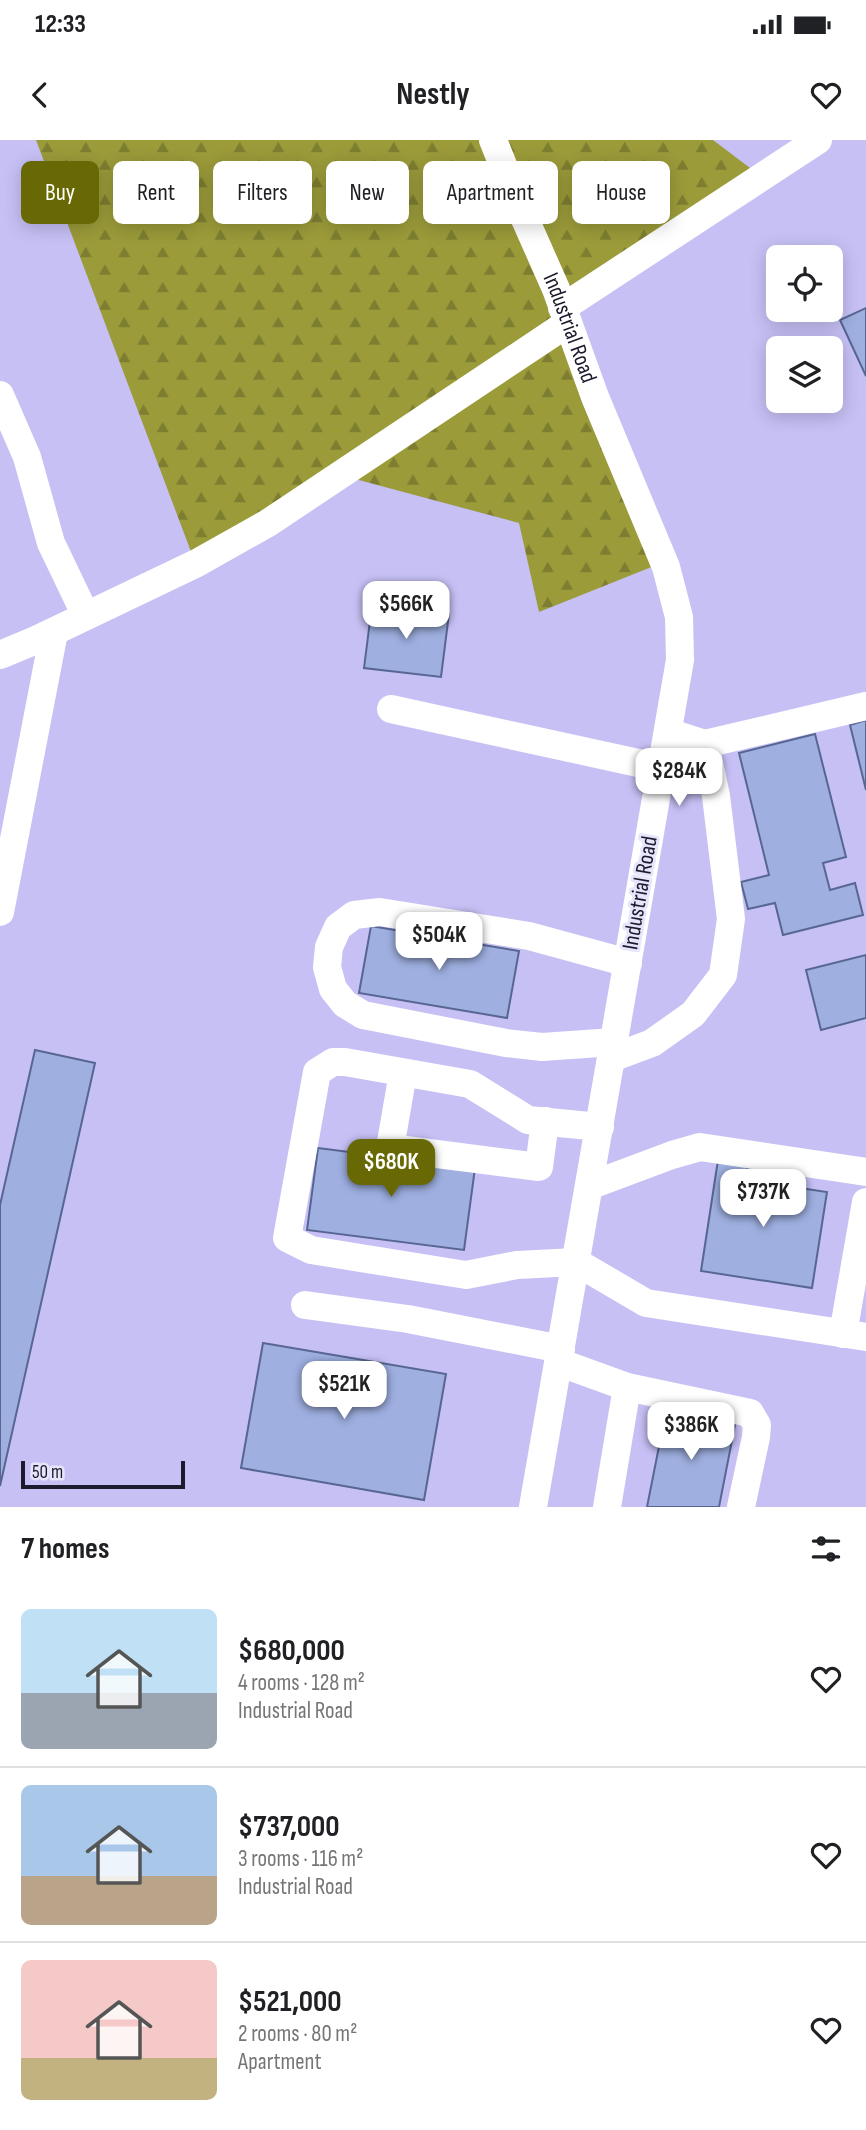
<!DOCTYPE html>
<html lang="en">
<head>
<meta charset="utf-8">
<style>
	body { margin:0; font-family:"Sofia Sans Condensed",sans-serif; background:#f6f6f6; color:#202124; height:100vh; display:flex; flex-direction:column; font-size:26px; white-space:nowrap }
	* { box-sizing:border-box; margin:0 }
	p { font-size:23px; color:#757577 }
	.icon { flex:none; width:38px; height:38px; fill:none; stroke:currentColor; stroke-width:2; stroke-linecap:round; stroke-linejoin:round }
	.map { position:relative; height:1367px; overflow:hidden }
	.panel { display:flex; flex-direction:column; background:#fff; flex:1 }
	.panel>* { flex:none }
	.banner { position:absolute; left:21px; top:21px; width:824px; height:63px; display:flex; gap:14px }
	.tools { position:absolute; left:766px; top:105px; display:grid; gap:14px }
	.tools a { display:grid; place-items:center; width:77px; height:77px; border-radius:10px; background:#fff; box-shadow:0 4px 18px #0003; font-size:35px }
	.scale { position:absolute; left:21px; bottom:18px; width:164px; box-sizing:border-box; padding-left:7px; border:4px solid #1c1a2d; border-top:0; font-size:19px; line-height:24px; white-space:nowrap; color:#1c1a2d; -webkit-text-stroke:5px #e7e5fb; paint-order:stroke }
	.price { position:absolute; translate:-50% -60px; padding:0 16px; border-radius:14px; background:#fff; color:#222; font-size:23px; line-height:46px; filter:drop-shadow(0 2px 4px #0008) }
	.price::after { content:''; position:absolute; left:50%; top:42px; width:21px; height:16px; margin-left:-10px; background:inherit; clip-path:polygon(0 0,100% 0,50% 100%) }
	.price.selected { background:#686804; color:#fff }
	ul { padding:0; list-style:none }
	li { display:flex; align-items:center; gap:21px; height:175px; padding:0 21px }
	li+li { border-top:2px solid #e0e0e0 }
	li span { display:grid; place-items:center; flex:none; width:196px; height:140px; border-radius:10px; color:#555 }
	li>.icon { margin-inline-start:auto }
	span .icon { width:84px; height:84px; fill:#fffc; stroke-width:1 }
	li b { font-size:30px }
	h2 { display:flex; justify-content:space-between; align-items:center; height:84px; padding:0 21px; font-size:30px }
	.tag { padding:0 24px; border-radius:10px; background:#fff; box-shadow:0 4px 18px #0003; font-size:24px; line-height:63px }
	.tag.selected { background:#686804; color:#fff }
	.status { display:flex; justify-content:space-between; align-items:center; height:49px; padding:0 35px; background:#fff; direction:ltr }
	.status svg { height:19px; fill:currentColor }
	header { display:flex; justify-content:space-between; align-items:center; height:91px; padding:0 21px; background:#fff; font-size:32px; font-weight:700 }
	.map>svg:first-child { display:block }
	.forest { fill:url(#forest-firs) }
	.building { fill:#9eafe0; stroke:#576692; stroke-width:2 }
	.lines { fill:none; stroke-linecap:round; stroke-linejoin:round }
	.minor { stroke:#fff; stroke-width:28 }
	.labels { text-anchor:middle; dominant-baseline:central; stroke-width:6; stroke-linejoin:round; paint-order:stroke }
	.street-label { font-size:23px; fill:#1c1a2d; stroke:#e7e5fb }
</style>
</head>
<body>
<div class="status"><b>12:33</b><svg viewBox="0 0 49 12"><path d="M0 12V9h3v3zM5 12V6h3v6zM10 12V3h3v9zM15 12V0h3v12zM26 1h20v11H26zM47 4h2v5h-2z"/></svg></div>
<header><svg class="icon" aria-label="back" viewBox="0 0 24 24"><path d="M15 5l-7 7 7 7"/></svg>Nestly<svg class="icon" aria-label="heart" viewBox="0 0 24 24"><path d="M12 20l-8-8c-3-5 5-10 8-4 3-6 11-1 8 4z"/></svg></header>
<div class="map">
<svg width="866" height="1367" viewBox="0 0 866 1367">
	<defs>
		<pattern id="forest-firs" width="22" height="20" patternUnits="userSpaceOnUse" patternTransform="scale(1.75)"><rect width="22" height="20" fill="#9b9b3a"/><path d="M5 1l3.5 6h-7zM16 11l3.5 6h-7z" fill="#7e7e31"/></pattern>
	</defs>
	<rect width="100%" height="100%" fill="#c6c0f5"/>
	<!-- forest -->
	<path class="forest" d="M36,0h677l49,37 -201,128 103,257 -125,50 -20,-89 -179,-48 -144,90z"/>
	<!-- building -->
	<path class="building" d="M866,168v68l-26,-56z
		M372,465l77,9 -8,63 -77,-9z
		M866,580v70l-16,-65z
		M815,594l31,123 -23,6 7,27 25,-7 8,32 -80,20 -8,-32 -27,6 -7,-27 28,-7 -30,-122z
		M371,786l148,25 -12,67 -148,-25z
		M866,815v63l-45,12 -15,-60z
		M35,910l60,13 -95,423v-281z
		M318,1008l157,20 -11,82 -157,-20z
		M718,1020l30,5 -2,15 81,12 -15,96 -111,-17z
		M263,1203l183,31 -22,126 -183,-32z
		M666,1271l69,14 -16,82h-72z"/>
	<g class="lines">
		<!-- minor -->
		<g class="minor">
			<path id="s1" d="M493,0l28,70 35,79 39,108 71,170 13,50 1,43 -147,847"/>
			<path d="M562,168l256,-168"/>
			<path d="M0,255l27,62 24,86 35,73"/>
			<path d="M0,515l36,-15 161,-77 71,-40 300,-200"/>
			<path d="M391,569l270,59"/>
			<path d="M705,604l161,-38"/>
			<path d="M0,772l54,-280"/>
			<path d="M614,902l-72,5 -36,-4 -143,-28 -18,-11 -12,-15 -6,-22 2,-20 9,-20 16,-12 26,-3 149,24 99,27"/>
			<path d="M612,918l40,-15 41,-29 30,-39 8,-56 -15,-123 -11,-52 -37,-12"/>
			<path d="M403,933l-13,75 149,19 6,-46"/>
			<path d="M600,987l-72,-7 -58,-36 -125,-22h-12l-16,10 -30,166 24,12 155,25 51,-10 59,-3 70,41 220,34"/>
			<path d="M589,1046l83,-31 28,-8 166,25"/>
			<path d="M305,1165l103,14 153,30"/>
			<path d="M843,1194l23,-132"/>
			<path d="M558,1222l69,25 123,26 7,12 -1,12 -15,70"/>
			<path d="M607,1367l20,-120"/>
		</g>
	</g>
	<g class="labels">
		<!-- street labels -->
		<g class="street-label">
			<text stroke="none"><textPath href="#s1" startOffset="203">Industrial Road</textPath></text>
			<text transform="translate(640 753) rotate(-80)">Industrial Road</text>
		</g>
	</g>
</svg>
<div class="tools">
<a><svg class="icon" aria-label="locate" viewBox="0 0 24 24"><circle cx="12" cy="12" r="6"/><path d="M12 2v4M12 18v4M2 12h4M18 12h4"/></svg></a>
<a><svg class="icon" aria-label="layers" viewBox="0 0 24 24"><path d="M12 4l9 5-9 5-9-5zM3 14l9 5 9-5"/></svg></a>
</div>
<div class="scale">50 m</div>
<b class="price" style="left:406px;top:501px">$566K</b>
<b class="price" style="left:679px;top:668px">$284K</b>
<b class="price" style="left:439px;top:832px">$504K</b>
<b class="price selected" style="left:391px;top:1059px">$680K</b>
<b class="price" style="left:763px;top:1089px">$737K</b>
<b class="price" style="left:344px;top:1281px">$521K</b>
<b class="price" style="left:691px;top:1322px">$386K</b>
<div class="banner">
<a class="tag selected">Buy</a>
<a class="tag">Rent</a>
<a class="tag">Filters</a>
<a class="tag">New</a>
<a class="tag">Apartment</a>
<a class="tag">House</a>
</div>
</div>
<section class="panel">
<h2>7 homes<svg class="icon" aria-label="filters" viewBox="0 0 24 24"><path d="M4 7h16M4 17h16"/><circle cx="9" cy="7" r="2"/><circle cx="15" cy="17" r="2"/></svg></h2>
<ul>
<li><span style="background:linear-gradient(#bfe0f5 60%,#9aa5b1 0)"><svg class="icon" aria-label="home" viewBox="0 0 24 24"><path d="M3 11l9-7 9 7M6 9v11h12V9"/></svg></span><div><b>$680,000</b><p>4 rooms · 128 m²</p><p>Industrial Road</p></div><svg class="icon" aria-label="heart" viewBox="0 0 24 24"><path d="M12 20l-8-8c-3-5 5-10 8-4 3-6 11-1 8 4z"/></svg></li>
<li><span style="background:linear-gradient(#a9c7e8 65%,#b9a48a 0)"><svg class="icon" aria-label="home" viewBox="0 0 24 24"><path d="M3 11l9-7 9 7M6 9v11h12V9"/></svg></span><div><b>$737,000</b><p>3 rooms · 116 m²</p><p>Industrial Road</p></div><svg class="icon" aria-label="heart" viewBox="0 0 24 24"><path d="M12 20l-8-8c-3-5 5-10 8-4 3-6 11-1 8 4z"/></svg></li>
<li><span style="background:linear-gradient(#f6c9c9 70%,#c2b280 0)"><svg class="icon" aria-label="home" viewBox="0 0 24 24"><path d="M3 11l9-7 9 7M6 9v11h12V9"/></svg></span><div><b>$521,000</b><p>2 rooms · 80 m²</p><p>Apartment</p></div><svg class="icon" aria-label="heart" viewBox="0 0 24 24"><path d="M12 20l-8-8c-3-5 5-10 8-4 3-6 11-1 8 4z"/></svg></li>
</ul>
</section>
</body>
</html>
